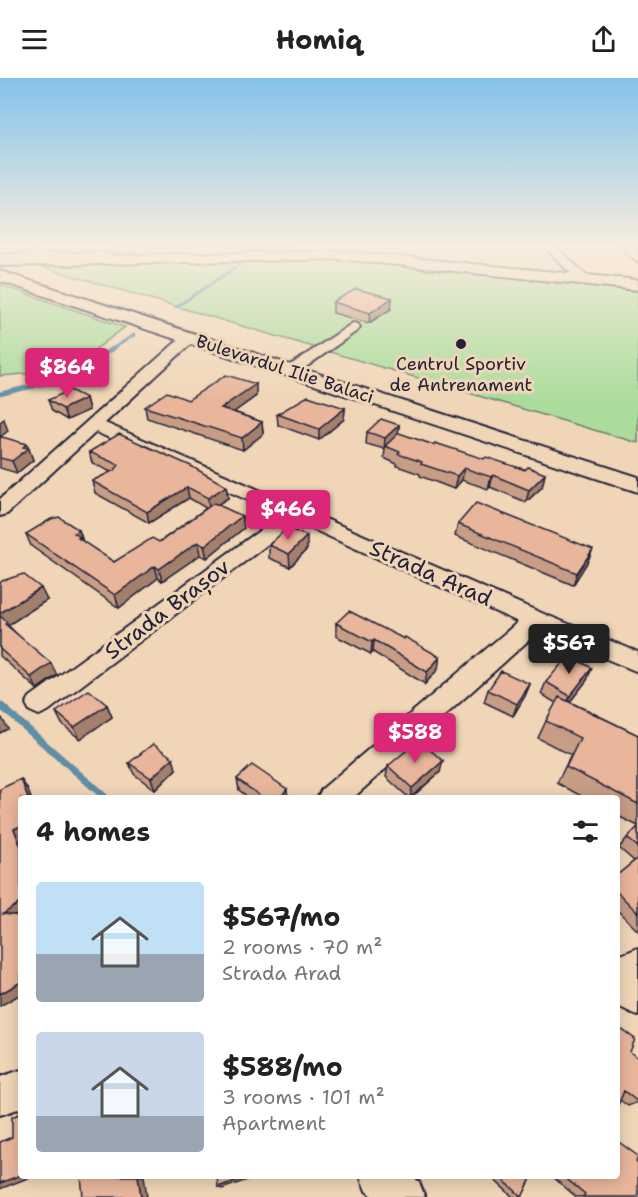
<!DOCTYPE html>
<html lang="en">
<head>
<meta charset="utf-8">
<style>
	body { margin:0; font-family:"Shantell Sans",sans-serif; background:#f6f6f6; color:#222; height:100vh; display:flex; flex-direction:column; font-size:22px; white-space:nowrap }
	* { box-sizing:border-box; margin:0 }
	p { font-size:20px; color:#767676 }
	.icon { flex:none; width:33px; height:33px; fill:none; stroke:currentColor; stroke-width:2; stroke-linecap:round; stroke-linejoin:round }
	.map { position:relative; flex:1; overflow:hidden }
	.sheet { position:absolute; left:18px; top:717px; width:602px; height:384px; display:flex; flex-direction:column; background:#fff; border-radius:6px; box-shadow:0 3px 15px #0003 }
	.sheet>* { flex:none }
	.price { position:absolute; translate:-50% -51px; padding:0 14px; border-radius:6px; background:#db2777; color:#fff; font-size:20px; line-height:39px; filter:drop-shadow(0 2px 3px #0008) }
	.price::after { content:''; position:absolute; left:50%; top:36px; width:18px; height:14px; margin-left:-9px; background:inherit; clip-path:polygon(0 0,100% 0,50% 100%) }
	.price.current { background:#222; color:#fff }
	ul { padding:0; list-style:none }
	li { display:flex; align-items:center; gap:18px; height:150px; padding:0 18px }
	li span { display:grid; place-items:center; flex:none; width:168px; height:120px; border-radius:6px; color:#555 }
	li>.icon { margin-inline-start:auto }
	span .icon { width:72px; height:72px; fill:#fffc; stroke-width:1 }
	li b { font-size:26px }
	h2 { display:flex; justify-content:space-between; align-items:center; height:72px; padding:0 18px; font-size:26px }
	header { display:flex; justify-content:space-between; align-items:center; height:78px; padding:0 18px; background:#fff; font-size:27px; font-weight:700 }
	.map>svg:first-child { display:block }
	.green { fill:#abdc9c; stroke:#667f6c; stroke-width:1.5 }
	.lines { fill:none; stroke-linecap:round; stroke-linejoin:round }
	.stream-far2 { stroke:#618ea5; stroke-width:3 }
	.stream-far1 { stroke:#618ea5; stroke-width:4.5 }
	.stream { stroke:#618ea5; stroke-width:7 }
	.minor-casing { stroke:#22223b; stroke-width:4 }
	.major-casing { stroke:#22223b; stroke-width:4 }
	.minor { fill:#f0d6b7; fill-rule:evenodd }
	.major { fill:#f0d6b7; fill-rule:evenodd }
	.wall { fill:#c89d86; stroke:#22223b; stroke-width:1.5 }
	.shaded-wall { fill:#a37f6d; stroke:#22223b; stroke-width:1.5 }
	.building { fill:#e9b69c; stroke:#22223b; stroke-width:1.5 }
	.poi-dot { fill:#22223b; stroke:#f0d6b7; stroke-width:2 }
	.labels { text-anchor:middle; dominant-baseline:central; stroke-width:6; stroke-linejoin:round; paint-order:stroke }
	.far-poi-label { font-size:18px; fill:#22223b; stroke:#f0d6b7 }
	.far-street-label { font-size:18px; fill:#22223b; stroke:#f0d6b7 }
	.street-label { font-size:22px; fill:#22223b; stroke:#f0d6b7 }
</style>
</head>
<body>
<header><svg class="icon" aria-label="menu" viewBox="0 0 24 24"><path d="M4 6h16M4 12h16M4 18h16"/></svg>Homiq<svg class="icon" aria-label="share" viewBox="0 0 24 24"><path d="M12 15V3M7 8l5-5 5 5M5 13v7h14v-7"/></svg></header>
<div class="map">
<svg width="638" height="1119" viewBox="0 0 638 1119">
	<rect width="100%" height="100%" fill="#f0d6b7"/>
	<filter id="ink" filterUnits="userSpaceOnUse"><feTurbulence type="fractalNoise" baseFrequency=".0167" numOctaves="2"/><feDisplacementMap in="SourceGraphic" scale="12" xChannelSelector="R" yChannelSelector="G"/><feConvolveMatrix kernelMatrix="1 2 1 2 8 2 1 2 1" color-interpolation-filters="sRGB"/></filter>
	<g filter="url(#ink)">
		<!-- green -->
		<path class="green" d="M112,167h184l-6,6 -25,4 -33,-2 -115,1z
			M256,183h100l282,30v152l-599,-177 15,-3 8,3z
			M0,207l125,42 -36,27 -42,18 -47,4z"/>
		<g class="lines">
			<!-- stream-far2 -->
			<path class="stream-far2" d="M176,229l66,-44
				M109,273l25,-16"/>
			<!-- stream-far1 -->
			<path class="stream-far1" d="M0,316l66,-16 46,-29"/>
			<!-- stream -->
			<path class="stream" d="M0,627l106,93"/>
			<defs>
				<path id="minor" d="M543,167h11l33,31 2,3 -2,3h-8z
					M617,167h12l9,7v10z
					M105,174l13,7 -6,4 -9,-3 -103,2v-8z
					M353,245l5,1 2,3 -2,3 -62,44h-10l-3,-3 3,-3z
					M189,256l5,1 2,3 -2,3 -89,82 439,191 94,38v20l-99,-41 -186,167h-36l5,-9 196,-167 -221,-100 -249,189 -9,4 -9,-4 -4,-7 4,-7 251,-182 -185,-83 -89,82 -7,2v-17l184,-164z
					M638,870v68l-22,-11v-48z
					M21,992v38l-21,7v-38z
					M360,1098h52l7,6 6,15h-52l-7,-6z"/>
				<path id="major" d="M339,173l299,29v10l-299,-31 -339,7v-8z
					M0,193l638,206v15l-638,-211z"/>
			</defs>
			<!-- minor casing -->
			<use href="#minor" class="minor-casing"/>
			<!-- major casing -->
			<use href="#major" class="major-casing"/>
			<!-- minor -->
			<use href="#minor" class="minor"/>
			<!-- major -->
			<use href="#major" class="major"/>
		</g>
		<!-- wall -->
		<path class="wall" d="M392,220l-1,11 -22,14 -36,-10v-11z
			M256,306v12l-22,16 28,10 1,12 -20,16 -96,-32 -2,-11 43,-7z
			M86,320l3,12 -22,10 -15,-9 -4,-11z
			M345,330l-1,11 -25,21 -41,-15 -1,-11z
			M399,347l-1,9 36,11 50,14 61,15 -3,13 -16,15 -36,-15 -2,2 -26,-9 -8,9 -34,-13v-2l-23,-8v-2l-13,-6 1,-9 -19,-5 1,-12z
			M0,360l27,6 6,16 -16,13 -17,-5z
			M89,374l137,34 2,12 -10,6 26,24 -37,30 -7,-3 -38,26 -4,-3 -39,30 -88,-62 -5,-12 53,-4 4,12 31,20 45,-20 47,-34 -17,-10 -40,25 -54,-30 -3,-12 19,-9 -19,-9z
			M458,446l130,37 -15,24 -118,-49z
			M269,467l38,4 -17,18 -21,-9z
			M0,505l47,17 -39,25 49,50 -20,14 -37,-33z
			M336,545l102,46 -13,15 -52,-32 -2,2 -35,-18z
			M587,602l-17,22 68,33v91l-22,-11v-17h-31l-28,-15 14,-28 -33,-17 8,-17 10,-18 -15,-9 5,-12z
			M530,606l-5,12 -12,20 -29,-14 4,-12z
			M107,627l5,12 -32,22 -18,-15 -6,-12z
			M129,685l47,6 -21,21 -21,-16z
			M388,688l52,6 -29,26h-2l-23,-21z
			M237,701l51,19h-39l-10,-8z
			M638,749v104l-22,-22v-33l18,-15 -15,-13 8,-10z
			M630,974l8,6v44l-10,4 -8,-6z
			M636,1084l2,35h-63v-1l-23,-20h64z
			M490,1098h42l-10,21h-9z"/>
		<!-- shaded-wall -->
		<path class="shaded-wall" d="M392,220l-1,11 -22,14 1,-10z
			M256,306v12l-33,24 -2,-12z
			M86,320l3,12 -22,10 -4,-11z
			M345,330l-1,11 -25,21v-11z
			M4,341l4,12 -8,6v-15z
			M262,344l1,12 -20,16 -1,-12z
			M399,347l-1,12 -13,9 -1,4 1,-12z
			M27,366l6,16 -16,13 -5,-12 11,-14z
			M464,390l-2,12 -8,9 3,-13z
			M545,396l-3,13 -16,15 3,-12z
			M493,397l-3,12 -2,2 3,-12z
			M226,408l2,12 -19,12 -1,-12z
			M187,409l2,11 -40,25 -2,-11z
			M242,438l2,12 -37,30 -3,-12z
			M79,452l4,12 -1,1 -8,-10z
			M307,458v13l-17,18 -1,-13z
			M198,464l2,13 -38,26 -3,-12z
			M593,471l-5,12 -15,24 4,-12z
			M155,488l3,12 -39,30 -4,-13z
			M41,510l6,12 -39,25 5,10 -13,-17v-5z
			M374,562l-1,12 -2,2 1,-12z
			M440,579l-2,12 -13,15 2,-12z
			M51,585l6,12 -20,14 -6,-12z
			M592,590l-5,12 -22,28 5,-12z
			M530,606l-5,12 -12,20 4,-12z
			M107,627l5,12 -32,22 -6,-12z
			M2,640l6,11 -8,4v-14z
			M173,680l3,11 -21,21 -4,-12z
			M443,683l-3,11 -30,26 2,-10z
			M21,701l7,11 3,8h-3z
			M287,711l1,9h-8z
			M21,748v21l-7,-18z
			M21,824v14l-18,-2z
			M21,904v12l-21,12v-12z
			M21,1097v1h12l-33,13v-6z
			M138,1098h6l3,21h-6z
			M249,1098h9l-36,13 -4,-2z"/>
		<!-- building -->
		<path class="building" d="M356,211l36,9 -22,15 -37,-11z
			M226,297l30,9 -35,24 41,14 -20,16 -97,-31 22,-15 21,8z
			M70,312l16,8 -23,11 -15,-9z
			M308,318l37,12 -26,21 -42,-15z
			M381,341l18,6 -14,13 -18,-6z
			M399,355l35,12 1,-2 49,16 2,-2 39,13 3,-3 17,7 -16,16 -36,-15 -2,2 -27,-9 -7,8 -36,-12 1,-2 -24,-8 2,-2 -15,-6z
			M119,356l72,32 35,20 -18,12 -21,-11 -40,25 -55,-31 23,-11 4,-5 -30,-13z
			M2,359l25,7 -4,3 6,1 -17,13 -12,-3v-20z
			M214,425l28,13 -38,30 -6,-4 -39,27 -4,-3 -40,29 -89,-61 25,-15 8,-2 20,13 -5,3 6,4 -2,1 36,24 38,-24 7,4 2,-1z
			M476,425l117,46 -16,24 -119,-49z
			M287,450l20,8 -18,18 -20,-9z
			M23,496l18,14 -41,25v-30l2,-2z
			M349,533l55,28 1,-2 35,20 -13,15 -53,-32 -2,2 -36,-19z
			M0,538l7,6 -2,2 46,39 -20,14 -31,-28z
			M569,577l23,13 -22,28 -24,-14z
			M501,593l29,13 -13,20 -29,-14z
			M89,612l18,15 -33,22 -18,-15z
			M559,619l79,38v69l-72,-37 14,-29 -34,-17z
			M419,662l24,21 -31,27 -24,-22z
			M153,666l20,14 -22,20 -22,-15z
			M252,687l35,24 -7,9h-17l-26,-19z
			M21,701l7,19h-7v28l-7,3 7,18v55l-18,12 18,2v66l-21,12v-205z
			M638,749v20l-11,-9z
			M638,780v55l-22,-22v-15z
			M616,947l19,14 -5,13 8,6v44l-14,-11 -8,19z
			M21,1035v62l-21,8v-41l12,-5v-20z
			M616,1062l22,16 -2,6 2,2v33h-55l2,-3 -22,-18h53z
			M81,1098h57l3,21h-58z
			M217,1098h32l-31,11z
			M499,1098h33l-10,21z"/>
	</g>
	<!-- sky -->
	<linearGradient id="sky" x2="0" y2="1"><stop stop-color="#83c2ea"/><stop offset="0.52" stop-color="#f8eddf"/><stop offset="1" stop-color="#f8eddf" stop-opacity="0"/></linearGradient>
	<rect width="638" height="323" fill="url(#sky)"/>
	<!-- markers -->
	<circle class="poi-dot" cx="461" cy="266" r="6"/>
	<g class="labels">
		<!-- far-poi labels -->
		<g class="far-poi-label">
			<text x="461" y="286">Centrul Sportiv<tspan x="461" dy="21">de Antrenament</tspan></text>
		</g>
		<!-- far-street labels -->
		<g class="far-street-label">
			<text transform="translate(285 291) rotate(18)">Bulevardul Ilie Balaci</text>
		</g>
		<!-- street labels -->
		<g class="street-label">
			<text transform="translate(431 495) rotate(24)">Strada Arad</text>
			<text transform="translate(167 531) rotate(-37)">Strada Brașov</text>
		</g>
	</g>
</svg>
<b class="price" style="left:67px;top:321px">$864</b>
<b class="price" style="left:288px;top:463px">$466</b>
<b class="price current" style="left:569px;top:597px">$567</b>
<b class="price" style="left:415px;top:686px">$588</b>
<section class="sheet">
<h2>4 homes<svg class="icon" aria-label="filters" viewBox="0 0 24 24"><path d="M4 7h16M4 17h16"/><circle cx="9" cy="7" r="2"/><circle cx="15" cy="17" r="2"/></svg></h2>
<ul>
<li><span style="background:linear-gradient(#bfe0f5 60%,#9aa5b1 0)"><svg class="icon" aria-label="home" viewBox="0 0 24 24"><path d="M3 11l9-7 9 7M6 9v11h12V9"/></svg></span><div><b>$567/mo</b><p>2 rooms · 70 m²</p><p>Strada Arad</p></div></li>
<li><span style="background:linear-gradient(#c9d6e8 70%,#9aa5b1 0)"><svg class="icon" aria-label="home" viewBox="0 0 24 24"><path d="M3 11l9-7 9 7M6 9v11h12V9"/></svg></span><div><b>$588/mo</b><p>3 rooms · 101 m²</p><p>Apartment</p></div></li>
</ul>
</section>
</div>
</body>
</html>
